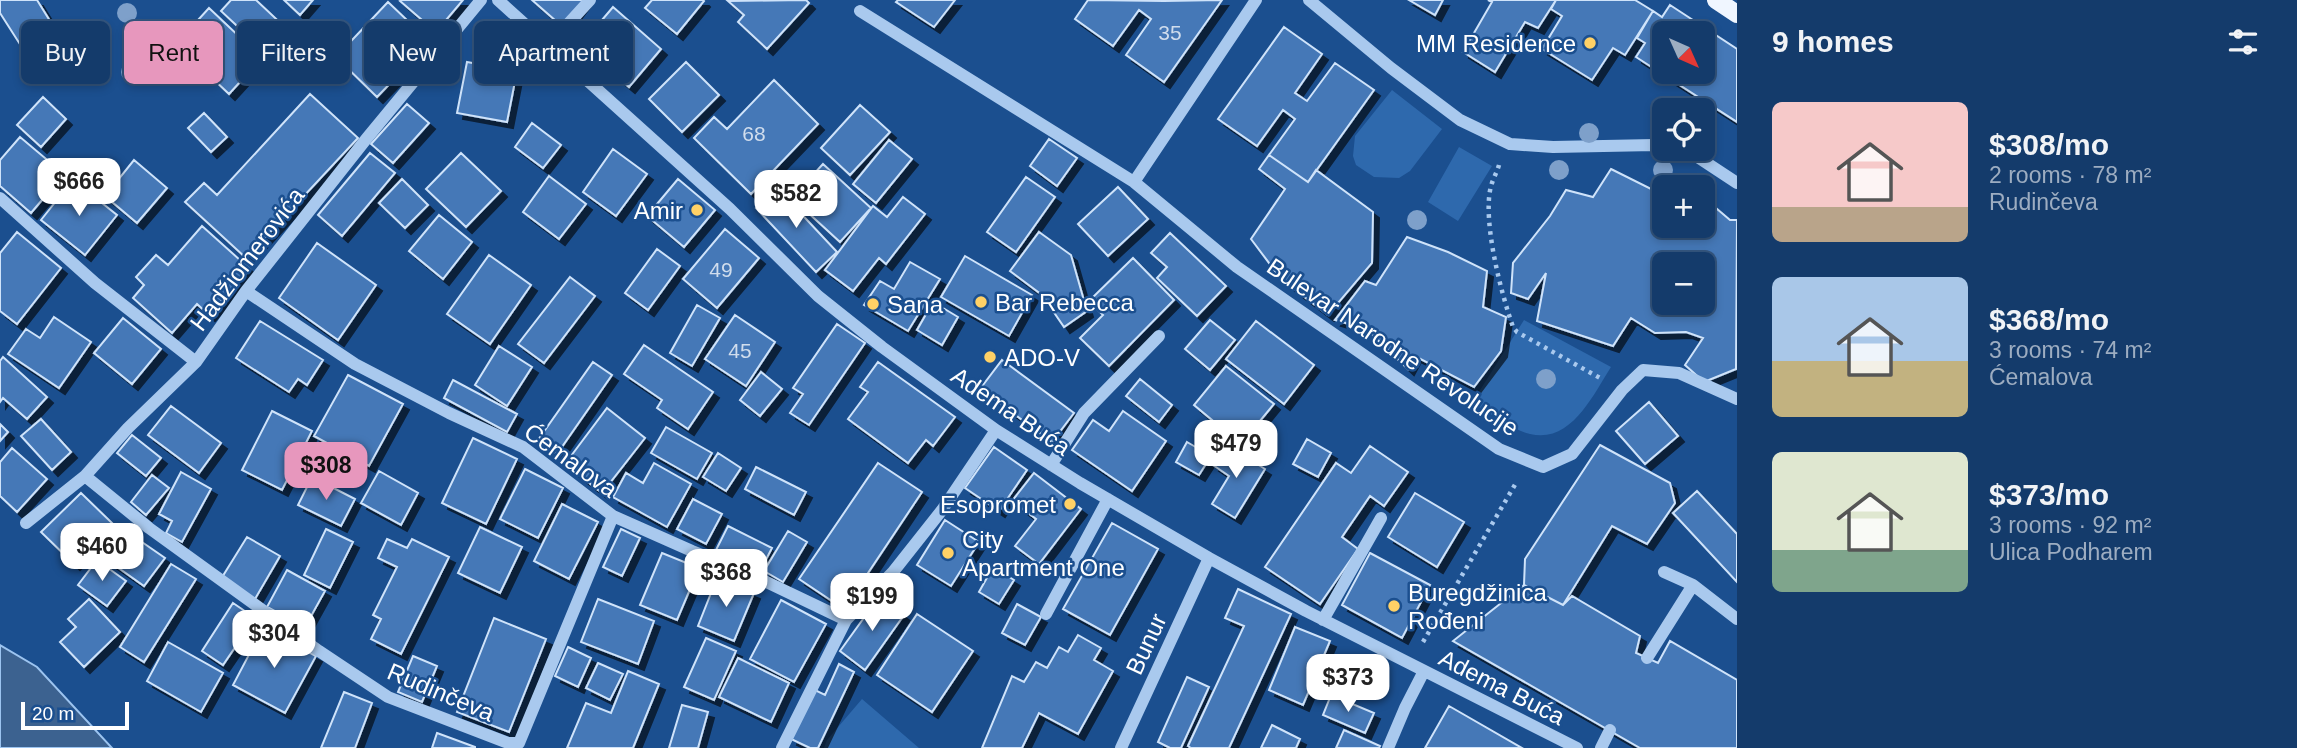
<!DOCTYPE html>
<html lang="en">
<head>
<meta charset="utf-8">
<style>
	body { margin:0; font-family:Arial,sans-serif; background:#214673; color:#f1f3f6; height:100vh; display:flex; flex-direction:column; font-size:26px; white-space:nowrap }
	* { box-sizing:border-box; margin:0 }
	p { font-size:23px; color:#9dadc1 }
	.icon { flex:none; width:38px; height:38px; fill:none; stroke:currentColor; stroke-width:2; stroke-linecap:round; stroke-linejoin:round }
	.map { position:relative; flex:1; overflow:hidden }
	.side { display:flex; flex-direction:column; background:#143b6b; width:560px }
	.side>* { flex:none }
	.top-card { position:absolute; left:21px; top:21px; width:665px; height:63px; display:flex; gap:14px }
	.needle { width:46px; rotate:135deg }
	.fabs { position:absolute; left:1652px; top:21px; display:grid; gap:14px }
	.fabs a { display:grid; place-items:center; width:63px; height:63px; border-radius:10px; background:#143b6b; box-shadow:0 4px 10px #0003,0 0 0 2px #33557e; font-size:35px }
	.scale { position:absolute; left:21px; bottom:18px; width:108px; box-sizing:border-box; padding-left:7px; border:4px solid #fff; border-top:0; font-size:19px; line-height:24px; white-space:nowrap; color:#fff; -webkit-text-stroke:5px #1b4f8f; paint-order:stroke }
	.price { position:absolute; translate:-50% -60px; padding:0 16px; border-radius:14px; background:#fff; color:#222; font-size:23px; line-height:46px; filter:drop-shadow(0 2px 4px #0008) }
	.price::after { content:''; position:absolute; left:50%; top:42px; width:21px; height:16px; margin-left:-10px; background:inherit; clip-path:polygon(0 0,100% 0,50% 100%) }
	.price.selected { background:#e797bd; color:#111 }
	ul { padding:0; list-style:none }
	li { display:flex; align-items:center; gap:21px; height:175px; padding:0 35px }
	li span { display:grid; place-items:center; flex:none; width:196px; height:140px; border-radius:10px; color:#555 }
	li>.icon { margin-inline-start:auto }
	span .icon { width:84px; height:84px; fill:#fffc; stroke-width:1 }
	li b { font-size:30px }
	h2 { display:flex; justify-content:space-between; align-items:center; height:84px; padding:0 35px; font-size:30px }
	.pill { padding:0 24px; border-radius:10px; background:#143b6b; box-shadow:0 4px 10px #0003,0 0 0 2px #33557e; font-size:24px; line-height:63px }
	.pill.selected { background:#e797bd; color:#111 }
	main { display:flex; flex:1; min-height:0 }
	.map>svg:first-child { display:block }
	.green { fill:#2e69ad }
	.water { fill:#3c6290; stroke:#9cc4f0; stroke-width:2 }
	.building { fill:#4478b7; stroke:#cfe3fa; stroke-width:2; fill-rule:evenodd; filter:url(#shadow) }
	.lines { fill:none; stroke-linecap:round; stroke-linejoin:round }
	.path { stroke:#a9c9ee; stroke-width:4.5; stroke-dasharray:3.5 5; stroke-linecap:butt }
	.minor { stroke:#a9c9ee; stroke-width:12 }
	.major { stroke:#f0f6ff; stroke-width:18 }
	.tree { fill:#7ea0ca }
	.poi-dot { fill:#ffd166; stroke:#1b4f8f; stroke-width:2.5 }
	.labels { text-anchor:middle; dominant-baseline:central; stroke-width:5; stroke-linejoin:round; paint-order:stroke }
	.number-label { font-size:21px; fill:#d0dded }
	.poi-label { font-size:24px; fill:#fff; stroke:#1b4f8f; text-anchor:start }
	.street-label { font-size:24px; fill:#fff; stroke:#1b4f8f }
</style>
</head>
<body>
<main>
<div class="map">
<svg width="1737" height="748" viewBox="0 0 1737 748">
	<defs>
		<filter id="shadow"><feDropShadow dx="6" dy="6" stdDeviation="0" flood-color="#0009"/></filter>
	</defs>
	<rect width="100%" height="100%" fill="#1b4f8f"/>
	<!-- green -->
	<path class="green" d="M1392,90l50,39 -32,42 -11,7 -25,-1 -18,-12 -3,-9 2,-20z
		M1459,147l33,19 -34,55 -30,-19z
		M1524,320l87,47c-18,28 -40,77 -81,67 -15,-3 -43,-23 -58,-31z
		M862,699l57,49h-95l3,-8z"/>
	<!-- water -->
	<path class="water" d="M0,645l37,22 75,81h-112z"/>
	<!-- building -->
	<path class="building" d="M0,0h37l18,29 -32,20 -23,-36z
		M231,0h25l33,31 -22,23 -46,-43z
		M284,0h29l-13,15z
		M402,0h61l-27,32 -36,-31z
		M532,0h53l-21,28z
		M652,0h51l1,1 -27,33 -32,-26z
		M806,0l3,3 -42,46 -29,-27 6,-7 -16,-14z
		M898,0h57l-21,27 -38,-25z
		M1088,0l76,1 58,-1 -58,82 -38,-27 25,-36 -12,-9 -26,36 -38,-27z
		M1409,0h34l-8,15z
		M1488,0h68l-18,28 -13,-6 -30,50 -32,-20 29,-50z
		M1556,0h79l18,11 -28,44 -12,-7 -21,32 -50,-31 20,-33 -11,-7z
		M388,2l42,40 -53,55 -41,-40z
		M1670,5l67,44v73l-101,-65 9,-14 -8,-5 16,-27 9,6zM1664,33h39v39h-39z
		M613,7l48,42 -32,38 -49,-41z
		M209,8l53,50 -33,36 -39,-37 11,-13 -13,-13z
		M1284,27l38,27 -27,39 12,8 28,-38 39,27 -66,92 -39,-27 26,-36 -12,-9 -26,36 -39,-27z
		M467,62l50,9 -10,51 -50,-9z
		M686,62l33,33 -37,37 -33,-33z
		M774,80l44,44 -67,70 -57,-56 20,-21 13,12z
		M310,94l48,44 -112,120 -61,-56 19,-19 13,12z
		M43,97l23,22 -25,28 -24,-22z
		M407,104l22,19 -36,40 -22,-19z
		M860,105l30,27 -40,43 -29,-27z
		M204,113l23,24 -16,15 -23,-24z
		M532,123l29,22 -18,23 -28,-21z
		M20,137l44,37 -33,39 -31,-27v-26z
		M1049,139l28,19 -20,28 -27,-20z
		M889,140l23,19 -36,44 -23,-19z
		M613,149l34,25 -31,42 -33,-24z
		M370,153l25,20 -53,63 -24,-21z
		M461,153l40,38 -35,36 -40,-38z
		M1269,155l39,27 8,-12 57,42 -1,51 -44,52 -47,-36 -30,-40 34,-50 -26,-20z
		M134,160l33,28 -30,35 -32,-27z
		M823,164l48,44 -31,34 -48,-44z
		M1611,169l42,21 10,-12 19,9h-18v39h39v-29l27,23h7l-1,149 -32,13 -19,-17 18,-27 -17,-6 -31,1 -24,-15 -18,28 -76,-25 9,-48 -18,26 -17,-6 2,-30 37,-47 16,-26 27,7zM1664,264h39v39h-39z
		M549,176l37,28 -27,35 -36,-27z
		M1026,177l29,20 -39,55 -29,-20z
		M402,179l26,26 -23,23 -26,-25z
		M678,179l37,31 -31,37 -37,-31z
		M73,180l44,35 -32,40 -44,-35z
		M1118,187l30,32 -40,37 -30,-32z
		M777,188l60,64 -21,20 -60,-64z
		M903,197l22,17 -39,50 -7,-6 -26,33 -28,-21 48,-64 14,11z
		M439,215l33,27 -29,37 -34,-28z
		M202,226l48,43 -41,46 -12,-11 -25,29 -39,-35 11,-13 -8,-8 20,-22 12,10z
		M725,229l34,29 -42,50 -34,-29z
		M17,232l44,36 -44,56 -17,-13v-58z
		M1039,232l32,23 16,56 -23,16 -22,-32 -32,-24z
		M1170,233l56,53 -29,30 -40,-38 10,-11 -16,-14z
		M1407,237l41,15 39,19 -4,36 23,10 -5,34 -27,36 -59,-31 -7,13 -42,-40 -31,-9 30,-39 11,4z
		M317,243l59,42 -38,55 -59,-42z
		M657,249l23,17 -32,44 -23,-17z
		M489,255l42,30 -41,59 -43,-30z
		M965,256l67,39 -23,41 -68,-39z
		M1133,258l41,42 -65,66 -29,-28 23,-23 -14,-14z
		M910,262l30,17 -32,52 -44,-26 16,-24 14,8z
		M570,277l25,19 -51,67 -26,-19z
		M933,302l25,15 -16,28 -25,-15z
		M697,305l23,13 -28,48 -22,-13z
		M735,315l40,27 -29,44 -41,-27z
		M54,317l37,25 -32,46 -51,-34 18,-25 14,9z
		M123,318l38,31 -29,35 -38,-31z
		M1210,320l25,20 -25,30 -25,-21z
		M260,321l63,39 -16,25 -9,-6 -9,13 -53,-34z
		M1256,321l58,44 -30,39 -58,-45z
		M837,324l28,19 -56,82 -19,-12 13,-19 -10,-6z
		M644,345l69,47 -25,37 -31,-21 5,-8 -38,-26z
		M499,346l33,21 -25,39 -32,-21z
		M3,357l44,40 -20,22 -24,-21 -3,4v-41z
		M1002,360l72,53 -22,29 -72,-53z
		M593,362l19,13 -55,79 -19,-14z
		M878,362l77,55 -22,29 -7,-6 -18,23 -60,-44 20,-27 -8,-5z
		M1226,366l48,38 -33,40 -47,-39z
		M761,372l21,17 -22,27 -20,-16z
		M348,375l55,29 -34,62 -55,-30z
		M1140,379l32,26 -13,17 -33,-26z
		M453,380l64,34 -10,18 -63,-34z
		M1649,402l29,34 -33,28 -29,-33z
		M171,406l50,37 -22,30 -51,-38z
		M607,408l38,30 -43,55 -37,-29z
		M272,411l40,20 -30,59 -40,-20z
		M1123,411l43,30 -34,50 -60,-41 21,-30 16,11z
		M41,419l30,33 -19,18 -31,-34z
		M0,424l8,8 -8,9z
		M666,427l46,26 -15,26 -46,-26z
		M132,435l29,23 -15,18 -29,-23z
		M473,438l44,21 -31,65 -44,-21z
		M1307,439l24,14 -13,24 -25,-13z
		M1187,442l24,14 -12,19 -23,-13z
		M1225,444l40,25 -30,49 -23,-14 17,-28 -16,-11z
		M1600,445l70,38 5,20 -28,41 -35,-18 -49,79 -39,-20 1,-26z
		M1370,446l38,26 -24,34 -14,-10 -28,41 16,12 -38,55 -55,-37 71,-104 15,10z
		M994,447l33,23 -28,41 -34,-23z
		M12,448l35,31 -30,33 -17,-16v-34z
		M718,453l23,15 -15,23 -23,-14z
		M654,463l37,21 -24,43 -54,-30 13,-24 17,10z
		M878,463l44,29 -78,117 -45,-30z
		M756,467l50,25 -12,23 -49,-26z
		M525,469l38,19 -25,50 -38,-19z
		M379,471l39,22 -17,32 -40,-22z
		M181,472l30,17 -29,53 -16,-9 6,-12 -13,-7z
		M1034,473l47,36 -42,55 -24,-18 21,-27 -24,-18z
		M152,475l17,13 -23,27 -15,-13z
		M312,477l43,22 -14,27 -43,-21z
		M1697,491l40,43v48l-64,-69z
		M81,493l32,31 -39,40 -33,-32z
		M1415,493l49,29 -27,45 -49,-30z
		M693,499l29,15 -16,30 -29,-15z
		M562,504l36,18 -29,57 -35,-18z
		M945,520l34,22 -28,44 -34,-21z
		M1112,523l46,26 -48,86 -47,-26z
		M728,526l44,22 -12,23 -44,-21z
		M480,527l42,20 -22,46 -42,-20z
		M326,529l27,13 -23,46 -26,-13z
		M621,529l19,9 -18,38 -19,-9z
		M126,531l39,27 -21,28 -38,-27z
		M788,531l19,11 -24,40 -19,-11z
		M247,537l33,19 -25,43 -34,-20z
		M387,539l20,9 5,-9 37,18 -48,97 -30,-15 10,-20 -8,-4 24,-48 -19,-9z
		M662,553l37,15 -22,52 -37,-15z
		M1370,553l60,32 -28,53 -60,-33z
		M97,560l29,21 -19,25 -29,-21z
		M171,564l25,15 -52,83 -24,-15z
		M993,567l21,13 -15,24 -20,-12z
		M287,570l38,21 -20,36 -38,-20z
		M717,578l37,15 -20,48 -36,-15z
		M1524,585l39,20 9,-9 68,40 -4,17 22,10 12,-22 67,39v68h-97l-187,-107z
		M1238,589l53,25 -62,134h-38l-3,-2 56,-120 -19,-8z
		M879,597l25,18 -39,55 -25,-19z
		M89,599l31,33 -36,35 -24,-25 16,-15 -8,-8z
		M598,599l56,22 -16,43 -57,-22z
		M781,600l45,24 -32,58 -44,-23z
		M233,603l22,15 -32,47 -21,-14z
		M1017,604l24,13 -16,28 -23,-12z
		M917,614l56,37 -41,61 -55,-37z
		M494,618l52,21 -37,93 -52,-20z
		M1295,627l35,14 -27,64 -34,-15z
		M263,628l53,28 -31,57 -52,-28z
		M1078,635l23,13 -7,12 19,11 -35,63 -39,-21 -17,35h-40l30,-72 12,6 12,-20 11,6 12,-21 9,5z
		M706,638l30,13 -22,49 -30,-13z
		M168,642l55,31 -22,39 -54,-31z
		M568,647l23,11 -13,29 -23,-11z
		M413,656l24,10 -15,36 -24,-10z
		M738,658l51,25 -18,39 -52,-25z
		M598,663l25,11 -13,26 -24,-12z
		M839,664l15,8 -36,76h-8l-19,-9 24,-49 10,5z
		M628,671l31,13 -26,64h-66l19,-45 25,10z
		M1187,677l22,10 -28,61h-11l-12,-6z
		M344,692l28,11 -17,45h-34z
		M1331,695l43,18 -9,20 -42,-18z
		M682,705l26,7 -10,36h-29z
		M1449,706l73,42h-97z
		M1272,725l28,14 -4,9h-35z
		M1344,730l36,16 -1,2h-43z
		M437,733l38,14v1h-43z"/>
	<g class="lines">
		<!-- path -->
		<path class="path" d="M1499,165c-2,7 -6,14 -8,21 -9,34 10,107 22,141l4,5 83,46
			M1423,642l93,-159"/>
		<!-- minor -->
		<path class="minor" d="M498,0l232,209 88,87 64,51 114,83 84,53 129,75 97,53 271,137
			M1309,0l82,68 69,52 50,24 43,3 101,-2 10,2
			M860,11l274,171 103,85 262,182 44,18 29,-13 50,-64 21,-20 36,3 58,26
			M548,46l42,-46
			M1671,149l19,3 47,31
			M1134,182l122,-182
			M0,198l95,85 101,79
			M246,291l109,73 94,49 74,34 90,69 79,35 60,24 94,45
			M1051,465l33,-52 75,-77
			M85,476l64,52 170,123 69,46 120,46h11l94,-227
			M26,523l59,-47 43,-48 68,-66 50,-71 121,-153 114,-138
			M1664,572l29,13
			M1046,614l62,-115
			M1323,620l58,-102
			M1647,658l46,-73 44,34
			M782,748l64,-128 47,-48 49,-62 54,-80
			M1121,748l88,-190
			M1388,748l17,-40 19,-37
			M1601,748l9,-18"/>
		<!-- major -->
		<path class="major" d="M1716,0l21,14"/>
	</g>
	<!-- trees -->
	<g class="tree">
		<circle cx="127" cy="13" r="10"/>
		<circle cx="442" cy="29" r="10"/>
		<circle cx="75" cy="54" r="10"/>
		<circle cx="419" cy="64" r="10"/>
		<circle cx="131" cy="72" r="10"/>
		<circle cx="1589" cy="133" r="10"/>
		<circle cx="1559" cy="170" r="10"/>
		<circle cx="1663" cy="170" r="10"/>
		<circle cx="1417" cy="220" r="10"/>
		<circle cx="1546" cy="379" r="10"/>
	</g>
	<!-- markers -->
	<g class="poi-dot">
		<circle cx="1590" cy="43" r="7"/>
		<circle cx="697" cy="210" r="7"/>
		<circle cx="981" cy="302" r="7"/>
		<circle cx="873" cy="304" r="7"/>
		<circle cx="990" cy="357" r="7"/>
		<circle cx="1070" cy="504" r="7"/>
		<circle cx="948" cy="553" r="7"/>
		<circle cx="1394" cy="606" r="7"/>
	</g>
	<g class="labels">
		<!-- number labels -->
		<g class="number-label">
			<text x="1170" y="32">35</text>
			<text x="754" y="133">68</text>
			<text x="721" y="269">49</text>
			<text x="740" y="350">45</text>
		</g>
		<!-- poi labels -->
		<g class="poi-label">
			<text x="1576" y="43" text-anchor="end">MM Residence</text>
			<text x="683" y="210" text-anchor="end">Amir</text>
			<text x="995" y="302">Bar Rebecca</text>
			<text x="887" y="304">Sana</text>
			<text x="1004" y="357">ADO-V</text>
			<text x="1056" y="504" text-anchor="end">Esopromet</text>
			<text x="962" y="539">City<tspan x="962" dy="28">Apartment One</tspan></text>
			<text x="1408" y="592">Buregdžinica<tspan x="1408" dy="28">Rođeni</tspan></text>
		</g>
		<!-- street labels -->
		<g class="street-label">
			<text transform="translate(247 259) rotate(-53)">Hadžiomerovića</text>
			<text transform="translate(1393 347) rotate(34)">Bulevar Narodne Revolucije</text>
			<text transform="translate(1011 411) rotate(34)">Adema Buća</text>
			<text transform="translate(571 460) rotate(36)">Ćemalova</text>
			<text transform="translate(1146 644) rotate(-65)">Bunur</text>
			<text transform="translate(1502 687) rotate(27)">Adema Buća</text>
			<text transform="translate(441 692) rotate(23)">Rudinčeva</text>
		</g>
	</g>
</svg>
<div class="fabs">
<a><svg class="needle" viewBox="-14 -14 28 28"><path d="M0-13l5 13h-10z" fill="#e53935"/><path d="M0 13l5-13h-10z" fill="#9dadc1"/></svg></a>
<a><svg class="icon" aria-label="locate" viewBox="0 0 24 24"><circle cx="12" cy="12" r="6"/><path d="M12 2v4M12 18v4M2 12h4M18 12h4"/></svg></a>
<a>+</a>
<a>−</a>
</div>
<div class="scale">20 m</div>
<b class="price" style="left:79px;top:218px">$666</b>
<b class="price" style="left:796px;top:230px">$582</b>
<b class="price" style="left:1236px;top:480px">$479</b>
<b class="price selected" style="left:326px;top:502px">$308</b>
<b class="price" style="left:102px;top:583px">$460</b>
<b class="price" style="left:726px;top:609px">$368</b>
<b class="price" style="left:872px;top:633px">$199</b>
<b class="price" style="left:274px;top:670px">$304</b>
<b class="price" style="left:1348px;top:714px">$373</b>
<div class="top-card">
<a class="pill">Buy</a>
<a class="pill selected">Rent</a>
<a class="pill">Filters</a>
<a class="pill">New</a>
<a class="pill">Apartment</a>
</div>
</div>
<section class="side">
<h2>9 homes<svg class="icon" aria-label="filters" viewBox="0 0 24 24"><path d="M4 7h16M4 17h16"/><circle cx="9" cy="7" r="2"/><circle cx="15" cy="17" r="2"/></svg></h2>
<ul>
<li><span style="background:linear-gradient(#f6c9c9 75%,#b9a48a 0)"><svg class="icon" aria-label="home" viewBox="0 0 24 24"><path d="M3 11l9-7 9 7M6 9v11h12V9"/></svg></span><div><b>$308/mo</b><p>2 rooms · 78 m²</p><p>Rudinčeva</p></div></li>
<li><span style="background:linear-gradient(#a9c7e8 60%,#c2b280 0)"><svg class="icon" aria-label="home" viewBox="0 0 24 24"><path d="M3 11l9-7 9 7M6 9v11h12V9"/></svg></span><div><b>$368/mo</b><p>3 rooms · 74 m²</p><p>Ćemalova</p></div></li>
<li><span style="background:linear-gradient(#dfe7d0 70%,#7fa58c 0)"><svg class="icon" aria-label="home" viewBox="0 0 24 24"><path d="M3 11l9-7 9 7M6 9v11h12V9"/></svg></span><div><b>$373/mo</b><p>3 rooms · 92 m²</p><p>Ulica Podharem</p></div></li>
</ul>
</section>
</main>
</body>
</html>
